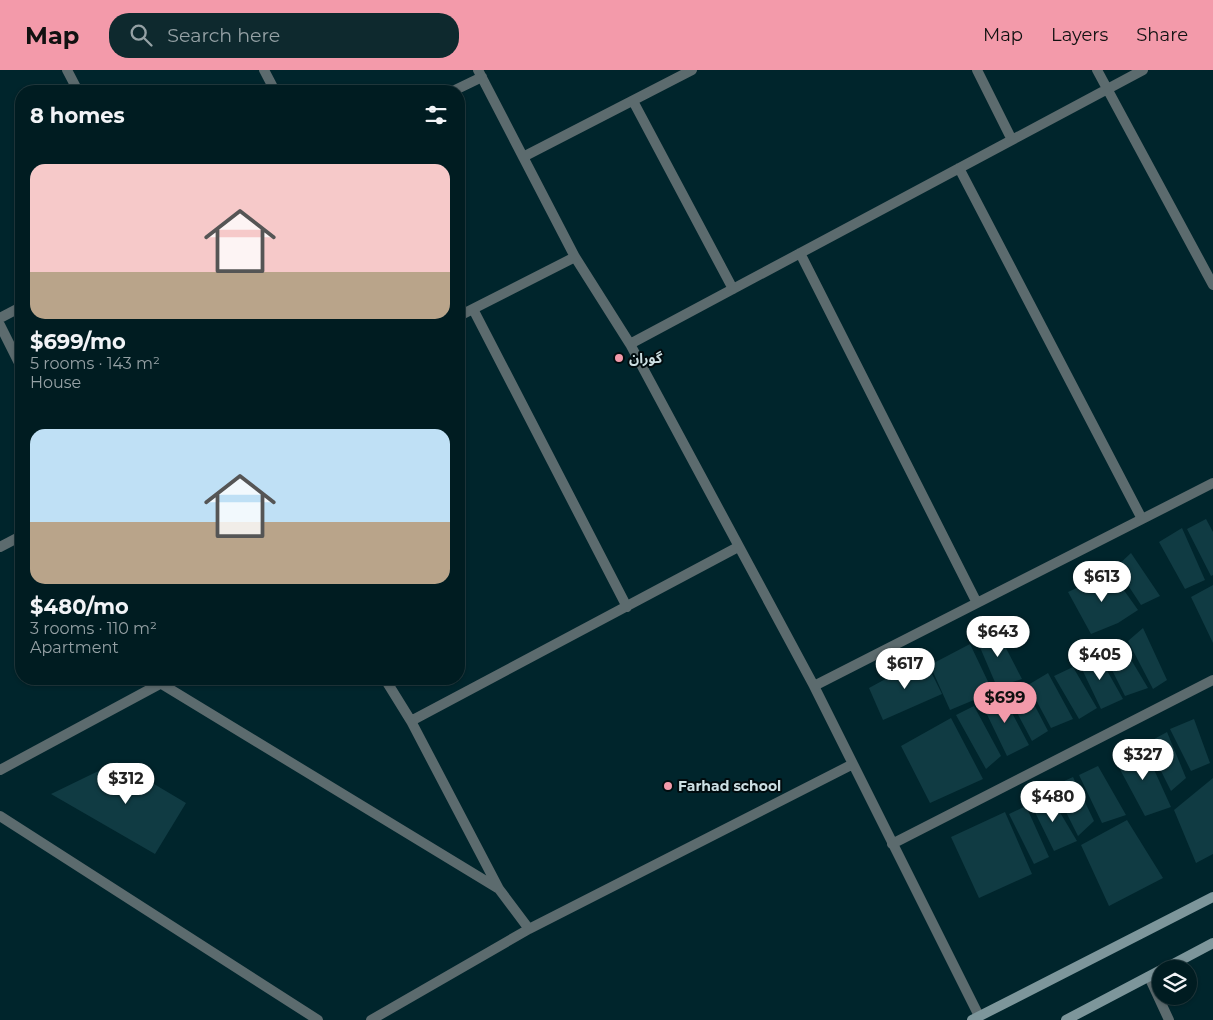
<!DOCTYPE html>
<html lang="en">
<head>
<meta charset="utf-8">
<style>
	body { margin:0; font-family:Montserrat,"Noto Sans Arabic",sans-serif; background:#0e292e; color:#f1f3f6; height:100vh; display:flex; flex-direction:column; font-size:19px; white-space:nowrap }
	* { box-sizing:border-box; margin:0 }
	p { font-size:16px; color:#95a1a5 }
	.icon { flex:none; width:28px; height:28px; fill:none; stroke:currentColor; stroke-width:2; stroke-linecap:round; stroke-linejoin:round }
	.map { position:relative; flex:1; overflow:hidden }
	.drawer { position:absolute; left:15px; top:15px; width:450px; height:600px; display:flex; flex-direction:column; background:#001c21; border-radius:20px; box-shadow:0 1px 4px #0004,0 0 0 1px #223a3f }
	.drawer>* { flex:none }
	.buttons { position:absolute; left:1152px; top:890px; display:grid; gap:10px }
	.buttons a { display:grid; place-items:center; width:45px; height:45px; border-radius:50%; background:#001c21; box-shadow:0 1px 4px #0004,0 0 0 1px #223a3f; font-size:25px }
	.price { position:absolute; translate:-50% -42px; padding:0 11px; border-radius:18px; background:#fff; color:#222; font-size:16px; line-height:32px; filter:drop-shadow(0 1px 2px #0008) }
	.price::after { content:''; position:absolute; left:50%; top:30px; width:15px; height:11px; margin-left:-8px; background:inherit; clip-path:polygon(0 0,100% 0,50% 100%) }
	.price.selected { background:#f39aaa; color:#111 }
	ul { padding:0; list-style:none }
	li { display:grid; align-content:center; gap:10px; height:265px; padding:0 15px }
	li span { display:grid; place-items:center; height:155px; border-radius:15px; color:#555 }
	li>.icon { margin-inline-start:auto }
	span .icon { width:90px; height:90px; fill:#fffc; stroke-width:1 }
	li b { font-size:21px }
	h2 { display:flex; justify-content:space-between; align-items:center; height:60px; padding:0 15px; font-size:21px }
	header { display:flex; align-items:center; gap:30px; box-sizing:border-box; height:70px; padding:0 25px; background:#f39aaa; color:#111 }
	header strong { font-size:24px }
	nav { display:flex; gap:28px; margin-inline-start:auto; font-size:18px }
	.search { width:350px; height:45px; background:#0e292e; display:flex; align-items:center; gap:12px; box-sizing:border-box; padding:0 18px; border-radius:20px; color:#95a1a5; font-size:19px }
	.map>svg:first-child { display:block }
	.building { fill:#103b43 }
	.lines { fill:none; stroke-linecap:round; stroke-linejoin:round }
	.street { stroke:#5c6b6e; stroke-width:10 }
	.secondary { stroke:#7d969b; stroke-width:10 }
	.poi-dot { fill:#f39aaa; stroke:#010c0f; stroke-width:2 }
	.labels { text-anchor:middle; dominant-baseline:central; stroke-width:4; stroke-linejoin:round; paint-order:stroke }
	.poi-label { font-size:14px; font-weight:bold; fill:#ccdfe3; stroke:#010c0f; text-anchor:start }
</style>
</head>
<body>
<header>
<strong>Map</strong>
<div class="search"><svg class="icon" aria-label="search" viewBox="0 0 24 24"><circle cx="10" cy="10" r="6"/><path d="M15 15l6 6"/></svg>Search here</div>
<nav><a>Map</a><a>Layers</a><a>Share</a></nav>
</header>
<div class="map">
<svg width="1213" height="950" viewBox="0 0 1213 950">
	<rect width="100%" height="100%" fill="#00252c"/>
	<!-- building -->
	<path class="building" d="M1206,449l7,13v43l-2,1 -24,-47z
		M1182,458l23,52 -20,9 -26,-47z
		M1131,483l29,43 -19,9 -25,-38z
		M1111,502l27,38 -20,13 -27,11 -23,-42z
		M1213,515v58l-22,-46z
		M994,555l28,54 -25,8 -21,-49z
		M1143,558l24,52 -14,9 -25,-48z
		M1120,571l28,47 -23,8 -22,-44z
		M970,574l23,48 -43,18 -20,-45z
		M1096,581l27,48 -22,10 -22,-46z
		M924,588l18,36 -59,26 -14,-32z
		M1073,597l24,41 -18,11 -25,-43z
		M1048,603l25,46 -22,9 -23,-43z
		M1023,613l25,48 -16,10 -27,-51z
		M1001,622l28,53 -22,11 -26,-54z
		M974,636l27,50 -15,13 -30,-54z
		M951,648l32,61 -53,24 -29,-57z
		M1194,649l16,44 -19,8 -21,-42z
		M1167,662l19,46 -15,13 -24,-48z
		M1142,673l29,64 -26,9 -29,-54z
		M117,692l69,41 -31,51 -104,-60z
		M1098,696l28,49 -24,8 -23,-48z
		M1073,707l21,44 -16,15 -25,-50z
		M1213,708v76l-17,9 -22,-53z
		M1049,724l28,47 -23,10 -23,-47z
		M1026,736l23,51 -15,7 -25,-50z
		M1005,742l27,62 -53,24 -28,-61z
		M1127,750l36,58 -54,28 -28,-61z"/>
	<g class="lines">
		<!-- street -->
		<path class="street" d="M67,0l11,21
			M264,0l11,21
			M478,0l97,187 55,87 184,342 165,330
			M977,0l35,70
			M1097,0l116,215
			M453,21l29,-14
			M633,31l100,188
			M523,87l169,-87
			M959,98l183,351
			M800,183l177,350
			M473,239l154,298
			M459,246l116,-59
			M0,248l21,-11
			M0,255l21,42
			M630,274l513,-274
			M0,477l21,-11
			M385,609l26,42 88,168 30,40
			M160,613l339,206
			M814,616l399,-203
			M411,651l327,-174
			M0,700l169,-91
			M0,746l318,204
			M892,774l321,-164
			M1149,907l20,43
			M371,950l158,-91 324,-165"/>
		<!-- secondary -->
		<path class="secondary" d="M1164,899l49,-26
			M972,950l241,-123
			M1066,950l95,-50"/>
	</g>
	<!-- markers -->
	<g class="poi-dot">
		<circle cx="619" cy="288" r="5"/>
		<circle cx="668" cy="716" r="5"/>
	</g>
	<g class="labels">
		<!-- poi labels -->
		<g class="poi-label">
			<text x="629" y="288">گوران</text>
			<text x="678" y="716">Farhad school</text>
		</g>
	</g>
</svg>
<div class="buttons">
<a><svg class="icon" aria-label="layers" viewBox="0 0 24 24"><path d="M12 4l9 5-9 5-9-5zM3 14l9 5 9-5"/></svg></a>
</div>
<b class="price" style="left:1102px;top:533px">$613</b>
<b class="price" style="left:998px;top:588px">$643</b>
<b class="price" style="left:1100px;top:611px">$405</b>
<b class="price" style="left:905px;top:620px">$617</b>
<b class="price selected" style="left:1005px;top:654px">$699</b>
<b class="price" style="left:1143px;top:711px">$327</b>
<b class="price" style="left:126px;top:735px">$312</b>
<b class="price" style="left:1053px;top:753px">$480</b>
<section class="drawer">
<h2>8 homes<svg class="icon" aria-label="filters" viewBox="0 0 24 24"><path d="M4 7h16M4 17h16"/><circle cx="9" cy="7" r="2"/><circle cx="15" cy="17" r="2"/></svg></h2>
<ul>
<li><span style="background:linear-gradient(#f6c9c9 70%,#b9a48a 0)"><svg class="icon" aria-label="home" viewBox="0 0 24 24"><path d="M3 11l9-7 9 7M6 9v11h12V9"/></svg></span><div><b>$699/mo</b><p>5 rooms · 143 m²</p><p>House</p></div></li>
<li><span style="background:linear-gradient(#bfe0f5 60%,#b9a48a 0)"><svg class="icon" aria-label="home" viewBox="0 0 24 24"><path d="M3 11l9-7 9 7M6 9v11h12V9"/></svg></span><div><b>$480/mo</b><p>3 rooms · 110 m²</p><p>Apartment</p></div></li>
</ul>
</section>
</div>
</body>
</html>
